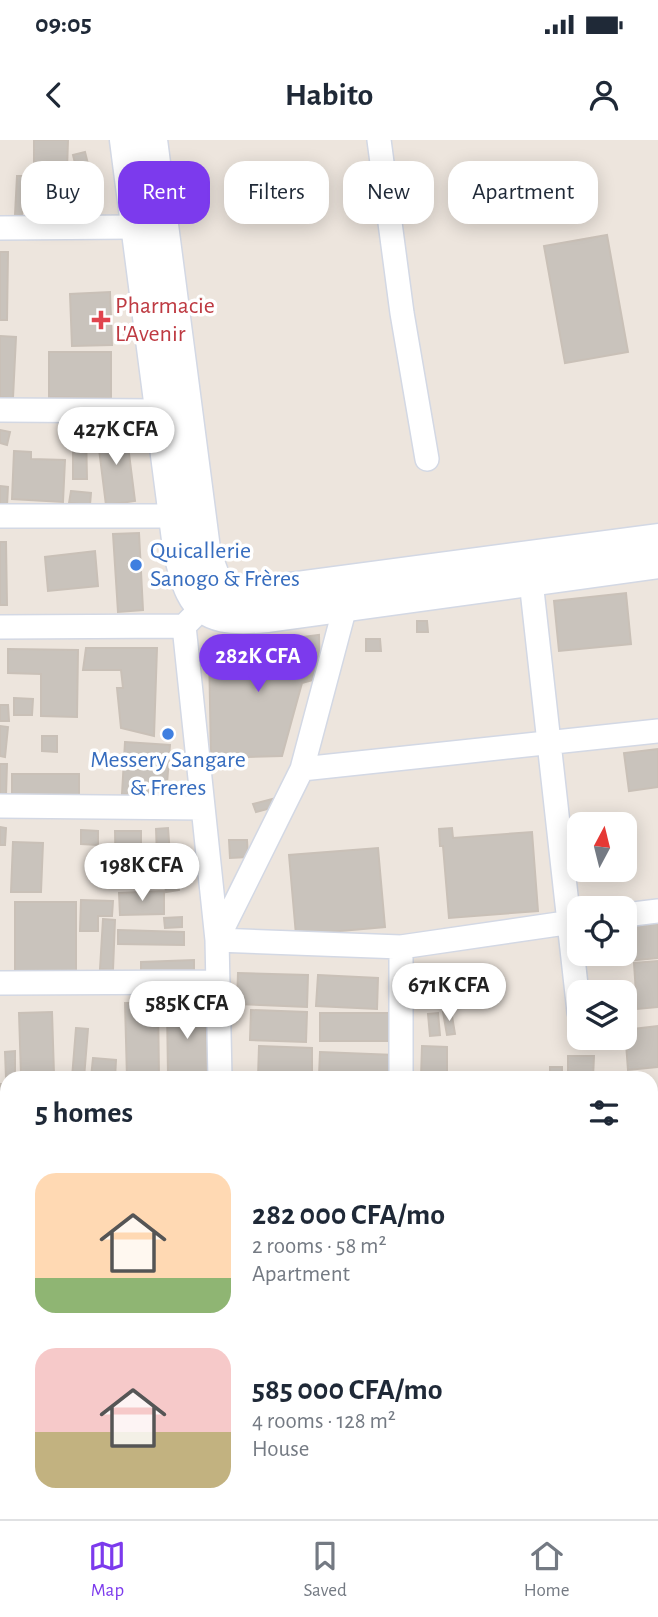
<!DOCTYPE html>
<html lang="en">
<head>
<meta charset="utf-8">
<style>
	body { margin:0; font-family:"Alegreya Sans",sans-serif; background:#f6f6f7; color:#1f2937; height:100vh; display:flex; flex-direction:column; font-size:26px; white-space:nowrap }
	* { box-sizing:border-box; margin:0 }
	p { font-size:23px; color:#747a83 }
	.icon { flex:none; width:38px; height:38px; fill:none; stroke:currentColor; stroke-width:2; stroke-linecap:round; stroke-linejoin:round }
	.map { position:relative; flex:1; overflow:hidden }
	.side { position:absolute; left:0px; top:931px; width:658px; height:448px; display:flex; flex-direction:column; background:#fff; border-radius:21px 21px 0 0; box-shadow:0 4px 18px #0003 }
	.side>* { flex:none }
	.hud { position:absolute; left:21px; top:21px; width:616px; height:63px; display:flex; gap:14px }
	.needle { width:46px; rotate:7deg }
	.buttons { position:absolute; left:567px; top:672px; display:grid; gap:14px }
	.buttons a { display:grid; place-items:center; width:70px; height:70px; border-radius:14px; background:#fff; box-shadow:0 4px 18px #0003; font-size:35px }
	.price { position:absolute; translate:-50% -60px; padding:0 16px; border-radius:24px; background:#fff; color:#222; font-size:23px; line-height:46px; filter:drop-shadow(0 2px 4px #0008) }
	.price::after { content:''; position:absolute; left:50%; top:42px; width:21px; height:16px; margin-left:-10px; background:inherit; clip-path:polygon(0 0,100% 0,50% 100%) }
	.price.current { background:#7c3aed; color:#fff }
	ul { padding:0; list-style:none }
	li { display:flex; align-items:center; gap:21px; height:175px; padding:0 35px }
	li span { display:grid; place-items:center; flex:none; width:196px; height:140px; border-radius:21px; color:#555 }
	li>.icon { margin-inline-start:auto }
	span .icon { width:84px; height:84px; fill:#fffc; stroke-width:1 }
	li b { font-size:30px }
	h2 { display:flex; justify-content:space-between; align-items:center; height:84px; padding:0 35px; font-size:30px }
	.chip { padding:0 24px; border-radius:21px; background:#fff; box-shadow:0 4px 18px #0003; font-size:24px; line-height:63px }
	.chip.current { background:#7c3aed; color:#fff }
	.status { display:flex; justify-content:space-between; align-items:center; height:49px; padding:0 35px; background:#fff; direction:ltr }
	.status svg { height:19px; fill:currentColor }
	header { display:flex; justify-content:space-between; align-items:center; height:91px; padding:0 35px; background:#fff; font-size:32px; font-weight:700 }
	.dock { display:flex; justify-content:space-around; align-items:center; height:98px; border-top:2px solid #e0e1e3; background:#fff; font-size:19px; color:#747a83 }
	.dock a { display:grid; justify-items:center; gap:4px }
	.dock .current { color:#7c3aed }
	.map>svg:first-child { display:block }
	.building { fill:#c9c3bc; stroke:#c9c0b7; stroke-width:2 }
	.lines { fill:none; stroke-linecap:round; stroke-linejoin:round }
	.minor-casing { stroke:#d3d8e4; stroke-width:26 }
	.tertiary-casing { stroke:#d3d8e4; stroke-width:33 }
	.minor { stroke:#fff; stroke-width:23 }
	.tertiary { stroke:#fff; stroke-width:30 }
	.health-dot { fill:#e0444e; stroke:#fff; stroke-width:2.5 }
	.shop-dot { fill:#3f7fe0; stroke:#fff; stroke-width:2.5 }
	.labels { text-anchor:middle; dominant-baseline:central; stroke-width:7; stroke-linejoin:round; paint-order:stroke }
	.health-label { font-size:24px; fill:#be3a42; stroke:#fff; text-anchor:start }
	.shop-label { font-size:24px; fill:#366cbe; stroke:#fff; text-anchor:start }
</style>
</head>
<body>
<div class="status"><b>09:05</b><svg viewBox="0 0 49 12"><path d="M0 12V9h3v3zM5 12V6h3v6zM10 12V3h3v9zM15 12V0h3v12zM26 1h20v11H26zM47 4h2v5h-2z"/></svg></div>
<header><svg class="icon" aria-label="back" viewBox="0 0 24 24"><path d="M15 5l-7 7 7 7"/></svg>Habito<svg class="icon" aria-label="person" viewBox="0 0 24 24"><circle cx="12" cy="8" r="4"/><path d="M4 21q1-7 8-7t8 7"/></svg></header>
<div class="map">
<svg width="658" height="1379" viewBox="0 0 658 1379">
	<rect width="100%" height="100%" fill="#ede5dd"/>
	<!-- building -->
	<path class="building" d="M34,0h34l-1,30 -33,-1z
		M85,12l4,16 -12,3 -4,-16z
		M17,36h7l-2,39h-7z
		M78,37l1,31 -47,1 -1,-31z
		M607,95l21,117 -63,11 -21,-117z
		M0,112h8l-1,68h-7z
		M110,152l2,53 -40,1 -2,-52z
		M0,196l16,1 -3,61 -13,-1z
		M49,212h62v46l-62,-1z
		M0,290l10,2 -3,13 -7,-2z
		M126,290l9,71 -29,4 -9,-72z
		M73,292h13l1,47h-14z
		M14,311l17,1v7l34,1 -2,42 -51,-3z
		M0,346l8,1 -1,19h-7z
		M71,351l20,2 -1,12 -21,-2z
		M139,393l4,77 -25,2 -5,-78z
		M0,402h6l1,63h-7z
		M95,411l3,35 -50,5 -3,-34z
		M626,453l5,51 -72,7 -5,-50z
		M417,481h10l1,11h-11z
		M319,495l1,43 -18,5 -20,73 -71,2 -2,-109z
		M366,499h14l1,12h-15z
		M86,508h71l-3,88 -33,-8 -4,-40h6l-2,-18h-38z
		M8,509l70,1 -1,67 -36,-1v-42l-33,-1z
		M14,558l19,1 -1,16h-18z
		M0,565h8l1,16h-9z
		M0,586l8,1 -3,30 -5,-1z
		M42,596h15v16l-15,-1z
		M125,602l45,3 -4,52 -44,-3z
		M658,609v38l-29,4 -5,-38z
		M0,624h7l-1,31h-6z
		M12,634h67v22h-67z
		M280,657l2,8 -26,7 -3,-8z
		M0,687l6,1 -1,17h-5z
		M168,688l2,27 -13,1 -1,-27z
		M452,688l1,10 79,-6 6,79 -89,7 -6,-72h-3l-1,-17z
		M81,690l17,1v14l-17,-1z
		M115,691h26v52h-25z
		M229,700h18l1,17 -18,1z
		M13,702l30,1 -2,49h-30z
		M378,708l7,79 -89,8 -7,-80z
		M176,726l3,24 -13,2 -3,-25z
		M164,751v23l-44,1 -1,-22z
		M81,760l32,1 -1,15h-14v15h-18z
		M15,762h61v73h-61z
		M182,777v10l-17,1 -1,-10z
		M103,779l12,1 -2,50 -13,-1z
		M658,783v35l-31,3 -2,-35z
		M118,790l66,2v13l-66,-1z
		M194,820v11l-53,2v-11z
		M658,821v46l-21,2 -3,-46z
		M238,833l70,2 -1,32 -70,-3z
		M318,835l60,3 -1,31 -61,-3z
		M125,863h33l1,75h-32z
		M167,868h39l1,67h-39z
		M251,870l56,2 -1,30 -56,-2z
		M451,870l4,24 -8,1 -4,-23z
		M52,872l2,62 -33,1 -2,-62z
		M320,873h72v28h-72z
		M438,873l2,22 -10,1 -2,-22z
		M658,886v41l-30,3 -3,-40z
		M76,888l12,1 -4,49h-12z
		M259,906l53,2v30h-54z
		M422,906l25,1v31h-26z
		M15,911v27h-9l-1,-26z
		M320,912l75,3 -1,23 -75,-2z
		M568,916h26l-1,22h-25z
		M93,918l23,2 -1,18h-24z
		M550,927h12v11h-12z
		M0,944h7v68h-7z
		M651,955h7v53h-7z
		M651,1050h7v69h-7z
		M0,1063h7v51h-7z
		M651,1126h7v73h-7z
		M651,1227l7,1v73h-7z
		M0,1229h7v66h-7z
		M0,1302h7v70h3v2l-10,-1z
		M651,1307h7v67h-20v-2h13z
		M50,1372h32l-1,3z
		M201,1372h25v2l-24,1z
		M458,1372h28l-1,5 -27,-2z
		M602,1372h25v6h-25z"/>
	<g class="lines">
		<defs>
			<path id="minor" d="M379,0l23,173 25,146
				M0,88l136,-1
				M0,270l160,1
				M0,376h174
				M531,441l48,431
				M184,486l33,314 3,138
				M0,487l184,-1 9,-9
				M302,629l356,-38
				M0,666l203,2
				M625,775l33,-4
				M217,800l184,7 178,-26
				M217,800l85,-171 43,-162
				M401,807v131
				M0,843l218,-1
				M0,1020h7
				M651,1032h7
				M0,1200h7
				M651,1207h7
				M402,1379v-7"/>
			<path id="tertiary" d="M125,0l54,415c4,12 6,26 12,37 15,31 49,27 77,25l390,-54
				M152,0l53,409c14,45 13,46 61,42l392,-52"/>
		</defs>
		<!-- minor casing -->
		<use href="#minor" class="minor-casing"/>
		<!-- tertiary casing -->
		<use href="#tertiary" class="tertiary-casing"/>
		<!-- minor -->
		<use href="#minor" class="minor"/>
		<!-- tertiary -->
		<use href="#tertiary" class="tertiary"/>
	</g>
	<!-- markers -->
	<path class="health-dot" d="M97.5 169.5h7v7h7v7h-7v7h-7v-7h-7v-7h7z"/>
	<g class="shop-dot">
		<circle cx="136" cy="425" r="7"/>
		<circle cx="168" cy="594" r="7"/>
	</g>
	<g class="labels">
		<!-- health labels -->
		<g class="health-label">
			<text x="115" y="166">Pharmacie<tspan x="115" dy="28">L'Avenir</tspan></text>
		</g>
		<!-- shop labels -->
		<g class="shop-label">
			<text x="150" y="411">Quicallerie<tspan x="150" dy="28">Sanogo &amp; Frères</tspan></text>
			<text x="168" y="620" text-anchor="middle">Messery Sangare<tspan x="168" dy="28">&amp; Freres</tspan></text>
		</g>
	</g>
</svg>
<div class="buttons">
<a><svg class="needle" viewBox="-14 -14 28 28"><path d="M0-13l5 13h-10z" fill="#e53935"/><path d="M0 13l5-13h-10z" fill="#747a83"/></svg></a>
<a><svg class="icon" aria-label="locate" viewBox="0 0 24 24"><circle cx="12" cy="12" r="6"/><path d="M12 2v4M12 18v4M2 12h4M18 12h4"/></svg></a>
<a><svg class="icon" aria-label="layers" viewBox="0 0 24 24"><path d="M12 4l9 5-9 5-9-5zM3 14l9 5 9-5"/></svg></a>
</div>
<b class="price" style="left:116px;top:327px">427K CFA</b>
<b class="price current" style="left:258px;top:554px">282K CFA</b>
<b class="price" style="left:142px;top:763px">198K CFA</b>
<b class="price" style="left:449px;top:883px">671K CFA</b>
<b class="price" style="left:187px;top:901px">585K CFA</b>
<div class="hud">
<a class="chip">Buy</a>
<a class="chip current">Rent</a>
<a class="chip">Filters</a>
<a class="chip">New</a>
<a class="chip">Apartment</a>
</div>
<section class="side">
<h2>5 homes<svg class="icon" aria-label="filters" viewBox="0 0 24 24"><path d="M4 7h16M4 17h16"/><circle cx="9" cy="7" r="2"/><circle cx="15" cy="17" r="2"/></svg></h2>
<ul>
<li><span style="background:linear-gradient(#ffd9b3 75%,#8fb573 0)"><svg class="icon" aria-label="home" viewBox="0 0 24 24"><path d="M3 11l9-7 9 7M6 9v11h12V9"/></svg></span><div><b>282 000 CFA/mo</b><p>2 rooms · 58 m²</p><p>Apartment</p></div></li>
<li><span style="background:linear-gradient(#f6c9c9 60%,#c2b280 0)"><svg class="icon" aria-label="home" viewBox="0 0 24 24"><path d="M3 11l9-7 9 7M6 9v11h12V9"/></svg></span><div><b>585 000 CFA/mo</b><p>4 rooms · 128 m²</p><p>House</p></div></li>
</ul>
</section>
</div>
<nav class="dock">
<a class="current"><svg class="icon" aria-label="map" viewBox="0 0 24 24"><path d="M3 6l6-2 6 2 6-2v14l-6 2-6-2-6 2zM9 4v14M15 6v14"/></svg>Map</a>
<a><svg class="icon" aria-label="saved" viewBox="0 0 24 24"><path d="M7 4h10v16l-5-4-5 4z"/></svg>Saved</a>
<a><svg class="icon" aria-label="home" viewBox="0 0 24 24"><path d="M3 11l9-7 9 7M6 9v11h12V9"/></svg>Home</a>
</nav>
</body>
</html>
